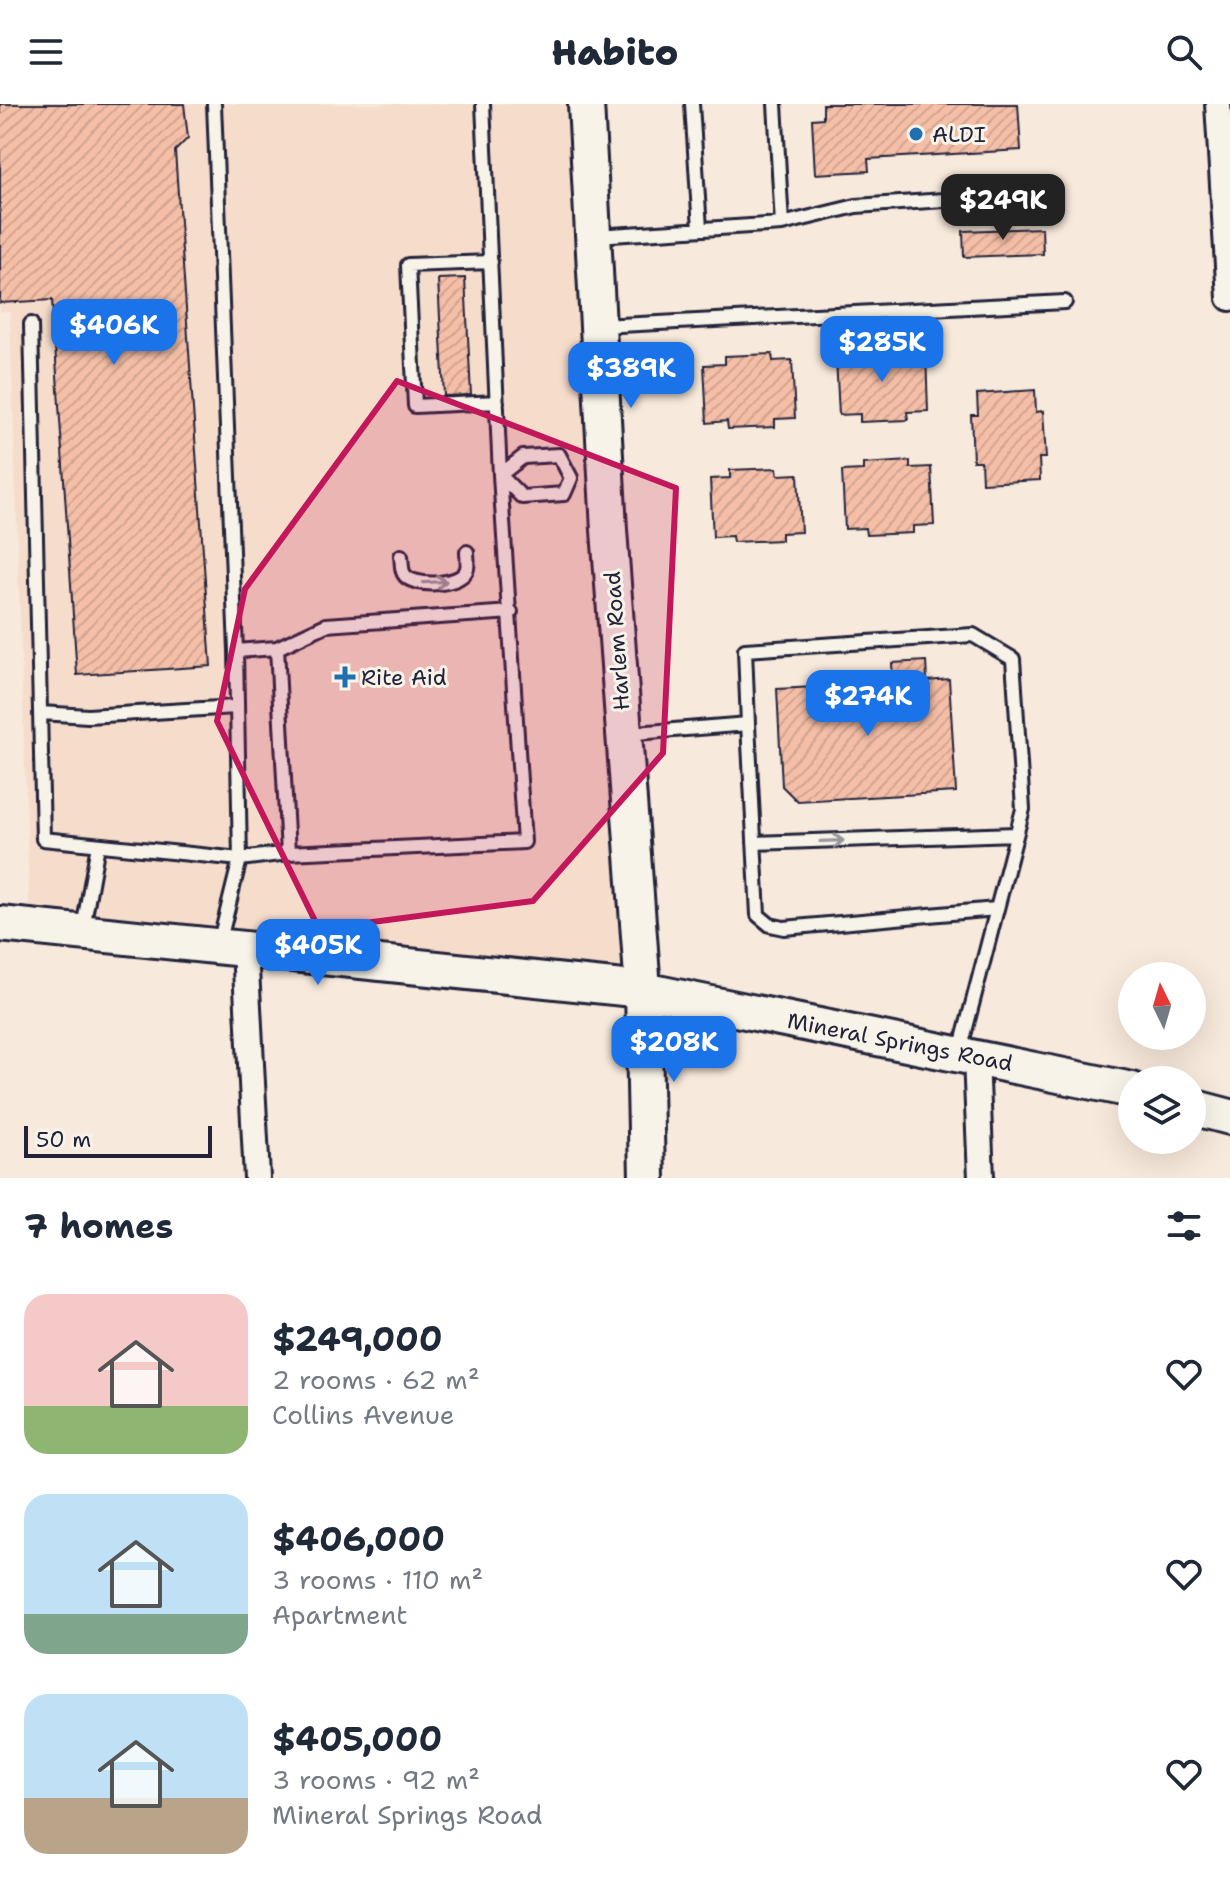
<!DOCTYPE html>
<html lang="en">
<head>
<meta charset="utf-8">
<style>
	body { margin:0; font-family:"Shantell Sans",sans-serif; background:#f2f2f3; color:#1f2937; height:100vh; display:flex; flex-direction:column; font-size:30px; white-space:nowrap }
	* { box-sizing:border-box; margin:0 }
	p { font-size:26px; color:#747a83 }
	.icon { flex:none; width:44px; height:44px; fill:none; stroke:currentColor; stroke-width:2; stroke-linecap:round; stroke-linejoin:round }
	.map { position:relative; height:1074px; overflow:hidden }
	.sheet { display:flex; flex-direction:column; background:#fff; flex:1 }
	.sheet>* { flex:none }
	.needle { width:52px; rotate:355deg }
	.fabs { position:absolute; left:1118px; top:858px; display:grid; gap:16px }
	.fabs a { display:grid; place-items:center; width:88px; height:88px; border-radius:50%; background:#fff; box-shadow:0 8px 32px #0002; font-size:40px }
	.scale { position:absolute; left:24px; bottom:20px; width:188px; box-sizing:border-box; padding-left:8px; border:4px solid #22223b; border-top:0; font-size:22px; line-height:28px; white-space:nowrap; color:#22223b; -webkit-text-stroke:6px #f7f3e8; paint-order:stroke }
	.price { position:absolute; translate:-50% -68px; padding:0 18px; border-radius:16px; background:#1a73e8; color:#fff; font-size:26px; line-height:52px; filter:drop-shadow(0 2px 4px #0008) }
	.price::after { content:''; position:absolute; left:50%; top:48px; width:24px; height:18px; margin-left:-12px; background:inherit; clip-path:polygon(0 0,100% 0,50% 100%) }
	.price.on { background:#222; color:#fff }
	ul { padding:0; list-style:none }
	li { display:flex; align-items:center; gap:24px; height:200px; padding:0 24px }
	li span { display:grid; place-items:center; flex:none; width:224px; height:160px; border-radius:24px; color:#555 }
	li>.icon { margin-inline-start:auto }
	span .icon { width:96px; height:96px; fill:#fffc; stroke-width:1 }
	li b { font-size:34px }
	h2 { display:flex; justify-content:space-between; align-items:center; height:96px; padding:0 24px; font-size:34px }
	header { display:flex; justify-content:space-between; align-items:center; height:104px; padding:0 24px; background:#fff; font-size:36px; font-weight:800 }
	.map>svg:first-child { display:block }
	.built { fill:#f6dccb }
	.building { fill:url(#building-hatch); stroke:#22223b; stroke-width:2 }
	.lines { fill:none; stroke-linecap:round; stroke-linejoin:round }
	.lane-casing { stroke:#22223b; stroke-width:18 }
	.street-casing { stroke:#22223b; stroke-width:30 }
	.secondary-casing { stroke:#22223b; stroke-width:40 }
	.lane { stroke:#f7f3e8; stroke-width:12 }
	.street { stroke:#f7f3e8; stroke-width:24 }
	.secondary { stroke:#f7f3e8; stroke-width:34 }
	.oneway { stroke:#97959a }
	.marked { fill:#c2185b; fill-opacity:0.2; stroke:#c2185b; stroke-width:6; stroke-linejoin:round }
	.poi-dot { fill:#1f6fb2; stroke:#f7f3e8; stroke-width:3 }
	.labels { text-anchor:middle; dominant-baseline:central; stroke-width:6; stroke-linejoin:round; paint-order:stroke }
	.poi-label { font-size:22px; fill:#22223b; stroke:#f7f3e8; text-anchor:start }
	.street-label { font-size:22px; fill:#22223b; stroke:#f7f3e8 }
</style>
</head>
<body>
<header><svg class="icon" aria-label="menu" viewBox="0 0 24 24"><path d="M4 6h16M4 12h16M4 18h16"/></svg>Habito<svg class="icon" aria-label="search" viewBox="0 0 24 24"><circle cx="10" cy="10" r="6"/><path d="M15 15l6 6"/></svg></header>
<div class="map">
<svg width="1230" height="1074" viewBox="0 0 1230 1074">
	<defs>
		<pattern id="building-hatch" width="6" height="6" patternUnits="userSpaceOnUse" patternTransform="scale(2)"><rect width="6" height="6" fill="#f5bfa7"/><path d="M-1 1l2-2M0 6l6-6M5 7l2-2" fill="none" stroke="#d2a491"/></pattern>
	</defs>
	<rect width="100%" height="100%" fill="#f7e9db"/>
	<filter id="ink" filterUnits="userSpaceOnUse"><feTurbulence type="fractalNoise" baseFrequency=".0125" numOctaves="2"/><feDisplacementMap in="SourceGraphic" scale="16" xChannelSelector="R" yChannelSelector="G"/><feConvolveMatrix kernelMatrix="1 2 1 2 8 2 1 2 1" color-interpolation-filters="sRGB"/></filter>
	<g filter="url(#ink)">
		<!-- built -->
		<path class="built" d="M0,0h578l54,877 -602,-62 -20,-607 -10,-1z"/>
		<!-- building -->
		<path class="building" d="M0,0h184l4,34 -13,13 36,515 -134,9 -25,-375 -52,3z
			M823,0h195l3,46 -153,9 1,12 -54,3 -3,-55 11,-1z
			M1042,124l1,26 -79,3 -1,-26z
			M465,174l6,117 -27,1 -6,-117z
			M904,243v7l22,-1 2,58 -21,1 1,8 -48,2v-8l-21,1 -3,-57 21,-2v-6z
			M772,250l1,7 19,-1 3,58 -20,1v8l-47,2 -1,-8 -20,2 -3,-58 21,-1v-8z
			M1035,286l1,22 7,-1 3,47h-7l1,22 -58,3 -1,-22h-8l-2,-46h7l-1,-21z
			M910,357v7l21,-1 3,58 -21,1v7l-47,2 -1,-7 -20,1 -3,-58 21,-1v-6z
			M777,364l1,7 20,-1 3,58 -20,1v7l-48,2 -1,-6 -19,1 -3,-58 20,-1v-8z
			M926,557l1,20 22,-2 7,113 -159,9 -15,-15 -5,-97 116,-6 -1,-20z"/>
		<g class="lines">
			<defs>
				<path id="lane" d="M214,0l22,547
					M692,0l8,125
					M775,0l7,120
					M596,132l186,-12 74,-18 162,-11
					M491,158l-83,3 7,141 82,-4
					M31,220l12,515 197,20 48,-6 236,-11 -24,-367 -17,-371
					M601,222l464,-24
					M559,351l12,23 -7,16 -42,3 -22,-22 23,-18z
					M401,452c1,6 0,13 3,18 8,14 55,12 62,-3 3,-5 1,-13 1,-19
					M277,544l11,205
					M41,609l47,3 147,-9
					M748,620l10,191 12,10 14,3 212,-19
					M624,630l124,-10 -3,-74 228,-15 40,24 10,150 -63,242
					M754,739l262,-9
					M83,824l15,-83
					M219,840l21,-85 -4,-208 41,-3 49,-23 185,-13"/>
				<path id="street" d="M1218,0l12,194
					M245,846l12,228
					M976,954l5,120"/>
				<path id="secondary" d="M586,0l23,426 34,460 4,188
					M0,820l643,66 489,100
					M1192,1003l38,10"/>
			</defs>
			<!-- lane casing -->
			<use href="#lane" class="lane-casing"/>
			<!-- street casing -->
			<use href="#street" class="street-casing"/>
			<!-- secondary casing -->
			<use href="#secondary" class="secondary-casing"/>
			<!-- lane -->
			<use href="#lane" class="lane"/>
			<!-- street -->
			<use href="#street" class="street"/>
			<!-- secondary -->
			<use href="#secondary" class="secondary"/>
		</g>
		<!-- one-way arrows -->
		<defs><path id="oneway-shaft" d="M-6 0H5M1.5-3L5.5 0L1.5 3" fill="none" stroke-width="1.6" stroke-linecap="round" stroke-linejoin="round" transform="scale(2)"/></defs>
		<g class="oneway">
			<use href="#oneway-shaft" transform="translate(435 478) rotate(-3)"/>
			<use href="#oneway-shaft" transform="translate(832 737) rotate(-2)"/>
		</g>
	</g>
	<!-- marked area -->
	<path class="marked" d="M397,277l279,107 -13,265 -130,148 -214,28 -102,-208 28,-132z"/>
	<!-- markers -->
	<g class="poi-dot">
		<circle cx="916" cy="30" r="8"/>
		<path d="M341 561h8v8h8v8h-8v8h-8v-8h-8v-8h8z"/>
	</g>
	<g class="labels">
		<!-- poi labels -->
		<g class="poi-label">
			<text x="932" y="30">ALDI</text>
			<text x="361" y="573">Rite Aid</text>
		</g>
		<!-- street labels -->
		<g class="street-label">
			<text transform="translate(617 537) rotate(-94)">Harlem Road</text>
			<text transform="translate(900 938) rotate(11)">Mineral Springs Road</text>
		</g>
	</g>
</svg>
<div class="fabs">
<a><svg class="needle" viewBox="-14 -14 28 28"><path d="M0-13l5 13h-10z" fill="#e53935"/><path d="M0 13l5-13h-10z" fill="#747a83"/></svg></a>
<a><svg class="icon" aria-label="layers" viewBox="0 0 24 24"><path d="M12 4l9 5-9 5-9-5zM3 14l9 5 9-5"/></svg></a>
</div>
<div class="scale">50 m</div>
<b class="price on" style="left:1003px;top:138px">$249K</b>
<b class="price" style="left:114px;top:263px">$406K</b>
<b class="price" style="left:882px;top:280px">$285K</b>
<b class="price" style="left:631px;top:306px">$389K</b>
<b class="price" style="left:868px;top:634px">$274K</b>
<b class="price" style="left:318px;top:883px">$405K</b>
<b class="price" style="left:674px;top:980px">$208K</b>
</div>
<section class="sheet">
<h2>7 homes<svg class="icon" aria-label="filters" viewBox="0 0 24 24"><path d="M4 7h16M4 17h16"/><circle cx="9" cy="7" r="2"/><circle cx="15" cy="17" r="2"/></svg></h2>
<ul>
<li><span style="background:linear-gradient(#f6c9c9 70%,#8fb573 0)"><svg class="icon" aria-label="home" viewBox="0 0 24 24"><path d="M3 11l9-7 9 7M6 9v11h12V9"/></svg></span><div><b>$249,000</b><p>2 rooms · 62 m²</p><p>Collins Avenue</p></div><svg class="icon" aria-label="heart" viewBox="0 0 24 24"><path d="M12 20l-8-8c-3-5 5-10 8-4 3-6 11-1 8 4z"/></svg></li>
<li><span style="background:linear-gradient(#bfe0f5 75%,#7fa58c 0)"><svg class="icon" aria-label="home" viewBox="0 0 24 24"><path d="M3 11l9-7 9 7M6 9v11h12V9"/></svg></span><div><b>$406,000</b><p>3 rooms · 110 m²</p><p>Apartment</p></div><svg class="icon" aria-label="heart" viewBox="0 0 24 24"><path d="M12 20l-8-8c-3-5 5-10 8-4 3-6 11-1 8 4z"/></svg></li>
<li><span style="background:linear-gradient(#bfe0f5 65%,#b9a48a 0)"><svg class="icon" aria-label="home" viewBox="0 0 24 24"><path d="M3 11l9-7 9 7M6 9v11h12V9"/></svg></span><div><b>$405,000</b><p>3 rooms · 92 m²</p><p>Mineral Springs Road</p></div><svg class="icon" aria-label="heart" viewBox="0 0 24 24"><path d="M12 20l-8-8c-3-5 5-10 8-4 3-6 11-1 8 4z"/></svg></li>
</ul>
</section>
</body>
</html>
